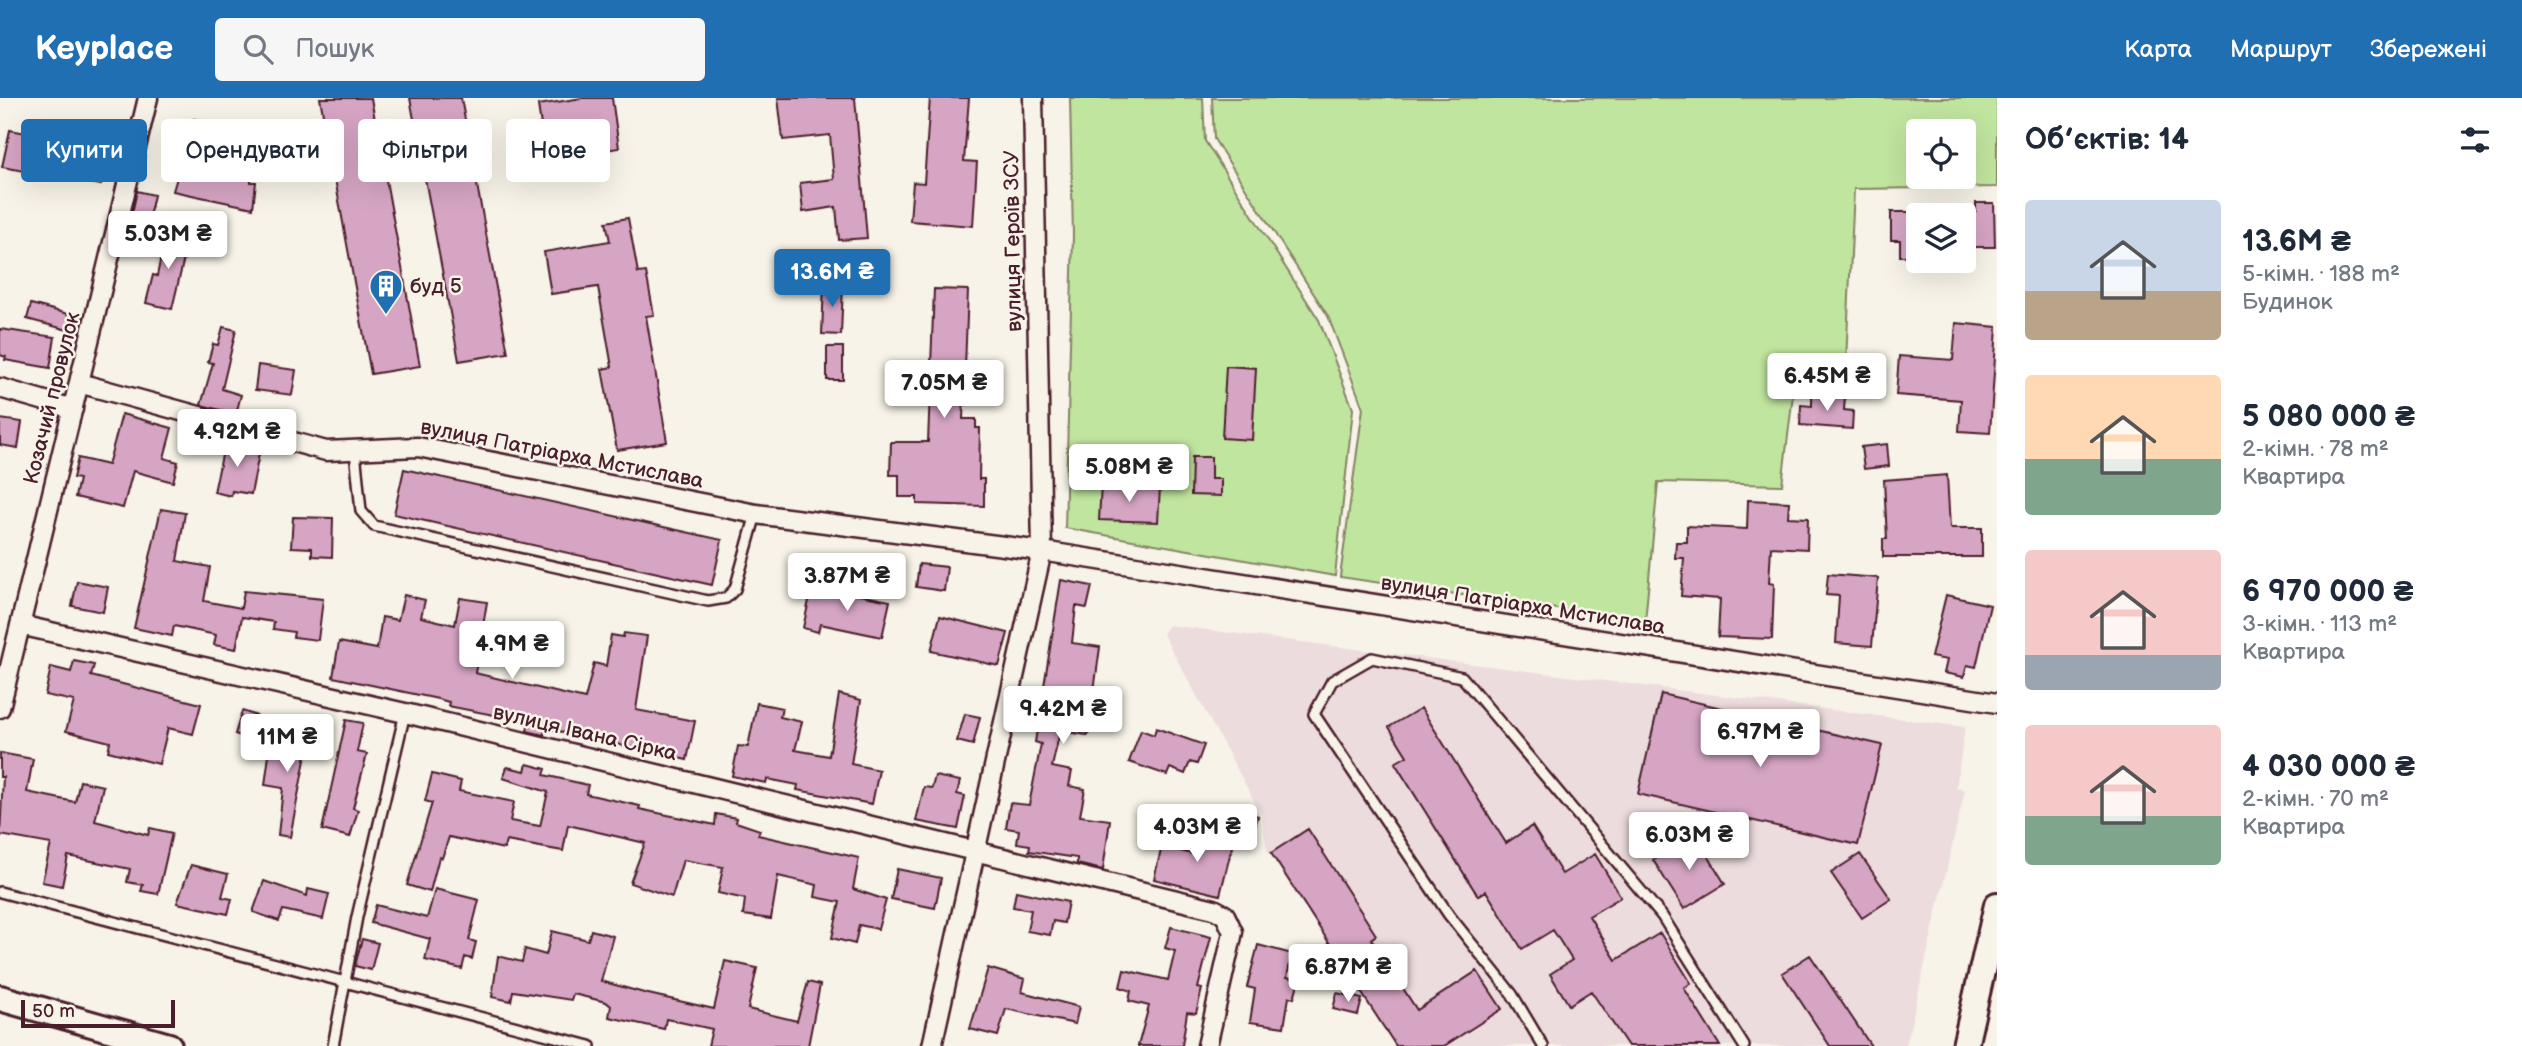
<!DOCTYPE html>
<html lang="uk">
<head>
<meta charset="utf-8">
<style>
	body { margin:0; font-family:"Balsamiq Sans",sans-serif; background:#f6f6f7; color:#1f2937; height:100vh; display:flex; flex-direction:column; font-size:26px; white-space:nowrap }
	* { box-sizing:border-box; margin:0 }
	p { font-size:23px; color:#747a83 }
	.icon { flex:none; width:38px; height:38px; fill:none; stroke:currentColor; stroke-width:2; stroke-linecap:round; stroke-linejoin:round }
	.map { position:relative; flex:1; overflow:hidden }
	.details { display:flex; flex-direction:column; background:#fff; width:525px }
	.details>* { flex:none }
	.banner { position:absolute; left:21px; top:21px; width:665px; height:63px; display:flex; gap:14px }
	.tools { position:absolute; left:1906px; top:21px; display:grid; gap:14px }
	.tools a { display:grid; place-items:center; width:70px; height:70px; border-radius:7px; background:#fff; box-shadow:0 7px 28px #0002; font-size:35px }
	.scale { position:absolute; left:21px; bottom:18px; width:154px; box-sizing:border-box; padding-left:7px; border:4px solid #4a1f2b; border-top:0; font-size:19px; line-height:24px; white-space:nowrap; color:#4a1f2b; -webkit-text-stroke:5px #f7f3e8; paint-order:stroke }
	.price { position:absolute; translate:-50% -60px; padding:0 16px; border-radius:7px; background:#fff; color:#222; font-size:23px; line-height:46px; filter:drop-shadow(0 2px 4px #0008) }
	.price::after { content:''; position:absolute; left:50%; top:42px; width:21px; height:16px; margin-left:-10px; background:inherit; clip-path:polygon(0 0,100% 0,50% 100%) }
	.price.current { background:#1f6fb2; color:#fff }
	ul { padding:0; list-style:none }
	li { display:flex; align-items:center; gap:21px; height:175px; padding:0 28px }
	li span { display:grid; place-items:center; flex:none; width:196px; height:140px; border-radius:7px; color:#555 }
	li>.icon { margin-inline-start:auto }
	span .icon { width:84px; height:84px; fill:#fffc; stroke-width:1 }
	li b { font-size:30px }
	h2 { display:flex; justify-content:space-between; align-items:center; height:84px; padding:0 28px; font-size:30px }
	.pill { padding:0 24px; border-radius:7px; background:#fff; box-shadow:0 7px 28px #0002; font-size:24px; line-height:63px }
	.pill.current { background:#1f6fb2; color:#fff }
	header { display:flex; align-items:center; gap:42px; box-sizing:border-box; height:98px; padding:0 35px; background:#1f6fb2; color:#fff }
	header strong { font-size:33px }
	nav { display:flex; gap:38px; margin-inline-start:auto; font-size:24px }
	.search { width:490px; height:63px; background:#f6f6f7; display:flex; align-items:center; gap:18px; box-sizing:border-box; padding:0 24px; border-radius:7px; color:#747a83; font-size:26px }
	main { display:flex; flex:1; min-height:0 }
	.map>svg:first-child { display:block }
	.built { fill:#eddcdd }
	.green { fill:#c0e59f; stroke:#858265; stroke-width:2; fill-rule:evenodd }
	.building { fill:#d6a5c4; stroke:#4a1f2b; stroke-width:2 }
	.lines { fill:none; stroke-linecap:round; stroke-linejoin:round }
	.lane-casing { stroke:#4a1f2b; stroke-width:14 }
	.street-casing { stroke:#4a1f2b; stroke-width:23 }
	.secondary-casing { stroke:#4a1f2b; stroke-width:30 }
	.lane { stroke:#f7f3e8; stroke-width:9 }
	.street { stroke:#f7f3e8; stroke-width:18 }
	.secondary { stroke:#f7f3e8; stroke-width:24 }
	.labels { text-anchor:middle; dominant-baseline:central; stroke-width:5; stroke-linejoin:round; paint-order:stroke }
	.street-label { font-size:21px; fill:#4a1f2b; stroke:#f7f3e8 }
	.poi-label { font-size:21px; fill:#4a1f2b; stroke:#f7f3e8; text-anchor:start }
</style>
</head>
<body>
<header>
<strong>Keyplace</strong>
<div class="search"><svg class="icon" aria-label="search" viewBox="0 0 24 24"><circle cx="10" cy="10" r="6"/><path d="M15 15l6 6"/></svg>Пошук</div>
<nav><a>Карта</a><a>Маршрут</a><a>Збережені</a></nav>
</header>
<main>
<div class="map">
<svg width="1997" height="948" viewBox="0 0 1997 948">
	<rect width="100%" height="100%" fill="#f7f3e8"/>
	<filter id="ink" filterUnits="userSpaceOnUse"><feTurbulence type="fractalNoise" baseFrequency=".0143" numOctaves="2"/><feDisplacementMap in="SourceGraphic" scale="14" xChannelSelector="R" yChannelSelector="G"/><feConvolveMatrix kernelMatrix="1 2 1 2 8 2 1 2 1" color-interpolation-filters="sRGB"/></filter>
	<g filter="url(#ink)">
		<!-- built -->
		<path class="built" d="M1168,527l797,102 -9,61 9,2 -59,256h-511l-128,-196 -5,-35 -99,-181z"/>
		<!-- green -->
		<path class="green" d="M1070,0h133l2,43 114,179 34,89 -18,167 -270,-48 8,-292z
			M1212,0h785v89l-143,2 -9,195 -51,2 -12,99 -124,-3 -13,140 -305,-45 23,-169 -35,-92 -114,-177zM1964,33v46h-46v-46z"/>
		<!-- building -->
		<path class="building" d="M320,0h51l49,268 -49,8z
			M410,0h51l47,255 -49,8z
			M582,0h30l7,50 -73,11 -8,-54z
			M778,0h77l12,140 -28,2 -3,-33 -33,5 -3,-29 34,-4 -4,-44 -47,5z
			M930,0h39l-5,63 13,1 -4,64 -63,-5 3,-39 11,1z
			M33,21l29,6 -3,16 49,9 -7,35 -16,-3 1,-7 -32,-7 -2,8 -50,-9 8,-37 16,3z
			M194,21l58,12 -1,51h5l-3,26 -80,-17z
			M137,93l17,4 -5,22 -17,-4z
			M1976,105h18l1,44h-31v-36h12z
			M1891,114h27v44h-18v-16h-9z
			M628,120l10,55 8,-1 8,43 -8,1 21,126 -50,8 -15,-81 10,-2 -14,-80 -47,7 -7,-42 66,-11 -4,-19z
			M166,134l23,5 -17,72 -26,-6 7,-28 4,1z
			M824,185l19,1 -2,51 -19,-1z
			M934,191l34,1 -5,129h13v9h4l-1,51h5v27l-67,-2v-7h-18v-22h-9l1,-33h37z
			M31,206l52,14 -4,15 -52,-14z
			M1956,225l41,4 -7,106 -31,-2 2,-31 -65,-5 3,-39 54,4z
			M223,229l13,3 -14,59 19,6 -5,19 -35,-9 12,-42 -5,-1 5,-18 5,1z
			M0,231l55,8 -5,31 -45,-8 1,-3 -6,-2z
			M827,249h16v33h-16z
			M258,267l38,5 -4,25 -37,-5z
			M1226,268l30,2 -4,72 -30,-2z
			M1812,296l33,3 -1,13 9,1 -1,18 -52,-4 1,-20 11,1z
			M122,316l50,14 -8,30 14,4 -5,20 -40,-11 -10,37 -48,-11 4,-18 -6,-1 5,-20 30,7z
			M0,321l22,3 -4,26 -18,-3z
			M225,344l35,7 -9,45 -19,-3 -1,5 -17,-4z
			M1887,346l2,22 -25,3 -3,-22z
			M1192,359h19v22h10v17l-30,-1z
			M404,371l318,71 -10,45 -318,-71z
			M1947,377l3,53h32v29h-99v-18h4l-3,-59z
			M1101,387l59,2 -2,35 -59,-2z
			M1748,402l41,2 -1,15 20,1 -1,31 -36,-2 -2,36 5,1 -2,55 -54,-2 2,-38 -39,-3 3,-38h-9l1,-16h11v-16l60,3z
			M161,411l24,4 -8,48 33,6 -6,34 37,7 3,-17 79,8 -5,41 -25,-3 1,-5 -21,-3 1,-7 -32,-5 -6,32 -22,-4 2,-10 -42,-9 -2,10 -38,-8z
			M293,419l40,1 -1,39 -20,-1v-8l-21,-1z
			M919,466l28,3 -3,24 -28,-4z
			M1828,476l50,4 -6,68 -36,-3 3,-47 -13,-1z
			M1061,482l31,6 -5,22 -11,-2 -4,37 28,4 -12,88 -28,-4 -8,36 20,4 -3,15 16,3 -5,27 30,4 -7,50 -26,-6v-6l-48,-7 1,-6 -13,-2 2,-13 -13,-2 4,-25 19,2 12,-61 -6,-2z
			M77,483l31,6 -5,25 -31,-6z
			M824,490l66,13 -8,36 -62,-13 -2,8 -15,-4 7,-32 11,2z
			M404,497l21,5 -4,17 34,8 5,-27 27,4 -12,71 110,26 9,-36 12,3 5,-31 12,2 1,-4 23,3 -11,74 59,11 -8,39 -142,-32 -1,7 -17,-4 2,-9 -81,-16 1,-4 -11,-3 -105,-22 6,-35 38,7 5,-32 16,3z
			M1946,497l44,10 -14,62 -9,-2 -3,12 -20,-4 3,-13 -16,-3z
			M940,518l68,17 -9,33 -68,-15z
			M74,563l20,4 -3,11 110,28 -8,30 -25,-6 -9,36 -51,-13 2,-9 -44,-11 8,-30 -29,-6 6,-28 20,5z
			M839,596l22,6 -10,64 28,6 -7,34 -75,-14 1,-5 -31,-6 -1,4 -34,-7 6,-30 10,1 9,-44 25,5 -2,9 22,5 -7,28 34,6z
			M1661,596l221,51 -24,100 -220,-51z
			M1421,610l85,135 26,-17 30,48 33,-20 26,43 -32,19 27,44 44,-27 31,50 -7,5 36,58h-92l-37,-55 -22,14 -19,-31 22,-14 -19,-30 -31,19 -36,-58 -8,5 -83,-133 12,-7 -18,-29z
			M242,613l21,7 -7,23 -21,-7z
			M965,616l15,3 -7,28 -16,-4z
			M346,622l17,3 -6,29 10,2 -14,54 5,2 -8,27 -28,-7z
			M1156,630l48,17 -7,19 -7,-2 -5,12 -15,-6 -3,7 -38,-13 12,-32 13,5z
			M272,634l37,7 -19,98 -12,-2 5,-47 -18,-3z
			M0,655l33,6 -6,33 48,10 5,-21 23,5 -8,35 53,14 2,-7 22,5 -14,61 -17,-3 2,-6 -16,-3 3,-13 -62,-13 -6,30 -20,-4 9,-38 -51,-9 3,-58h-3z
			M527,666l19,5 -2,6 44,10 -2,9 54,12 -1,3 76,16 1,-11 21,4 -1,4 24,8 -2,5 101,23 -6,31 33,11 -8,29 -19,-4 -4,19 -23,-6 8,-36 -25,-5 2,-12 -39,-9 -7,43 -28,-4 2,-16 -27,-6 5,-26 -40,-7 -11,37 -42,-14 15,-40 -77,-18 -5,26 -57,-10 -2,8 -55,-12 -7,21 -3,-1 -9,35 -23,-7 25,-82 -7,-2 7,-27 29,7 -2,10 55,11 -4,19 30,5 8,-34 -45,-14 4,-11 18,4z
			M935,678l25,5 -3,13 8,2 -7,33 -42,-8 8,-34 8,1z
			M1231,710l27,8 -6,22 -28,-4z
			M1308,731l68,106 -5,4 46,71 60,-39 25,38 -58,37h-48l-125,-193z
			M1198,732l36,9 -14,56 -66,-16 8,-33 30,8z
			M1695,736l30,50 -41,25 -31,-49z
			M1860,756l31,45 -29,19 -31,-45z
			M191,767l37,9 -6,23 10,2 -4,15 -51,-11z
			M897,771l44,9 -6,30 -44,-9z
			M264,783l43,15 1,-7 21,5 -6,25 -40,-9 -4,11 -26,-9z
			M435,791l44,11 -10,40 7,2 -4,17 -7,-2 -3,12 -37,-9 5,-21 -59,-16 5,-18 51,13z
			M1016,793l52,11 -4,21 -11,-2 -3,14 -23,-4 4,-21 -18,-3z
			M1171,829l40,10 -13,51 4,1 -6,24 -9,-1 -5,34h-44l11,-40 -20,-5 2,-10 -11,-4 4,-17 44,10 7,-29 -10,-3z
			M591,832l22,6 -12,45 43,12 70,16 11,-48 32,7 -9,41 49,12 11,-39 12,3 -12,61h-100l4,-17 -46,-10 -2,10 -55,-12 2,-11 -5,-4 -33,-8 -2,6 -58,-9 -2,10 -19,-4 6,-41 24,6 3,-13 21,6 6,-24 36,9z
			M362,841l16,4 -7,27 -16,-4z
			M1258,847l34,9 -5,23 12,3 -5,18 -5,-1 -5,30 -34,-5 5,-33 -8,-2z
			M1810,857l61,91h-41l-48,-73z
			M988,870l37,11 -3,13 57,15 -4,17 -69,-15 -8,27 -28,-7z
			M1337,895l25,6 -4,16 -25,-6z"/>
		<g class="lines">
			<defs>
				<path id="lane" d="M355,353l6,60 13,15 334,75 18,-3 9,-9 21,-75
					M0,794l590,154
					M333,948l24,-129 48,-204
					M1543,948l-31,-52 -63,-79 -135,-201 18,-33 40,-23 90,19 200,239 82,130"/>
				<path id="street" d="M79,285l247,68 92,-4 338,67 286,37 955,152
					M0,290l73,21
					M20,527l385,88 809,196 11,6 8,17 -26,114
					M0,610l148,-610
					M932,948l110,-495 -9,-453"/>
				<path id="secondary" d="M0,900l169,48
					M1965,948l32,-141"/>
			</defs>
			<!-- lane casing -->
			<use href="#lane" class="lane-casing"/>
			<!-- street casing -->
			<use href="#street" class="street-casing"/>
			<!-- secondary casing -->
			<use href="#secondary" class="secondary-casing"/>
			<!-- lane -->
			<use href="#lane" class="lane"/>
			<!-- street -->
			<use href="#street" class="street"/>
			<!-- secondary -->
			<use href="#secondary" class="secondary"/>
		</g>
	</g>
	<!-- icons -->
	<defs>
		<symbol id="building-pin" viewBox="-11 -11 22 30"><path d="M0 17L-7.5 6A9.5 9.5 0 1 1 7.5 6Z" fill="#1f6fb2" stroke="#f7f3e8"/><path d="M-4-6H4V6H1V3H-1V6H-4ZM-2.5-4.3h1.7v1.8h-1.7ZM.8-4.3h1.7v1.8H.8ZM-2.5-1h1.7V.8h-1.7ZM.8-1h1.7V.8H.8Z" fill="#fff"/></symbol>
	</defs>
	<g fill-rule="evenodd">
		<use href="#building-pin" x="367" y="169" width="38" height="52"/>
	</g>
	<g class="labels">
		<!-- street labels -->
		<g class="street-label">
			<text transform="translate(1013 143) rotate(-91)">вулиця Героїв ЗСУ</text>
			<text transform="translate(52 300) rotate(-76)">Козачий провулок</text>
			<text transform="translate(562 356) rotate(11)">вулиця Патріарха Мстислава</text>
			<text transform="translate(1523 507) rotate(9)">вулиця Патріарха Мстислава</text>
			<text transform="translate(585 635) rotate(13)">вулиця Івана Сірка</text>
		</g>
		<!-- poi labels -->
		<g class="poi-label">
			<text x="410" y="188">буд 5</text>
		</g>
	</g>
</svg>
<div class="tools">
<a><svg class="icon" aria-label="locate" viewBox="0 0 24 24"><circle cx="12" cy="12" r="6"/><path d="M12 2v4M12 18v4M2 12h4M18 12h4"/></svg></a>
<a><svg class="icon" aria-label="layers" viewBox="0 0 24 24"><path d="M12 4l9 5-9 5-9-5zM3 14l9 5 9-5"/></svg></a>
</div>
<div class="scale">50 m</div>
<b class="price" style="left:168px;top:173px">5.03M ₴</b>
<b class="price current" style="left:832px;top:211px">13.6M ₴</b>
<b class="price" style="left:1827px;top:315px">6.45M ₴</b>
<b class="price" style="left:944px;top:322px">7.05M ₴</b>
<b class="price" style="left:237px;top:371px">4.92M ₴</b>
<b class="price" style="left:1129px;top:406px">5.08M ₴</b>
<b class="price" style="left:847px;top:515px">3.87M ₴</b>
<b class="price" style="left:512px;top:583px">4.9M ₴</b>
<b class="price" style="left:1063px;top:648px">9.42M ₴</b>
<b class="price" style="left:1760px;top:671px">6.97M ₴</b>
<b class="price" style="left:287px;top:676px">11M ₴</b>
<b class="price" style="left:1197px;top:766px">4.03M ₴</b>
<b class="price" style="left:1689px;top:774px">6.03M ₴</b>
<b class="price" style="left:1348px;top:906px">6.87M ₴</b>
<div class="banner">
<a class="pill current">Купити</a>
<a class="pill">Орендувати</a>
<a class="pill">Фільтри</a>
<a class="pill">Нове</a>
</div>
</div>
<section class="details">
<h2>Об’єктів: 14<svg class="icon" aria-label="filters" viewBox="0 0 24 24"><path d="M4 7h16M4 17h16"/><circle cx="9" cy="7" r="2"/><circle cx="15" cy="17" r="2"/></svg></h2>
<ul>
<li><span style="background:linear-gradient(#c9d6e8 65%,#b9a48a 0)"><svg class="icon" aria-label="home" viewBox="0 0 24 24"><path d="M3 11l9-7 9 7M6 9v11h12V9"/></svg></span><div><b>13.6M ₴</b><p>5-кімн. · 188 m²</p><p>Будинок</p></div></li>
<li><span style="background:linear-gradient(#ffd9b3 60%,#7fa58c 0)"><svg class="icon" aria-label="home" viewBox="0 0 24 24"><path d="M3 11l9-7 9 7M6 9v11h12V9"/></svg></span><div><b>5 080 000 ₴</b><p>2-кімн. · 78 m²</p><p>Квартира</p></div></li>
<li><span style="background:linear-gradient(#f6c9c9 75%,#9aa5b1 0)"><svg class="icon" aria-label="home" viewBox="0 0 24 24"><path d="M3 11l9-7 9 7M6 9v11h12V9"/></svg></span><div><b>6 970 000 ₴</b><p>3-кімн. · 113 m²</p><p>Квартира</p></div></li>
<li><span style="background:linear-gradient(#f6c9c9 65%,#7fa58c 0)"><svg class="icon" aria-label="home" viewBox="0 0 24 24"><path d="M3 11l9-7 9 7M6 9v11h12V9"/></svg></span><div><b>4 030 000 ₴</b><p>2-кімн. · 70 m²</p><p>Квартира</p></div></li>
</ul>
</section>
</main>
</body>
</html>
